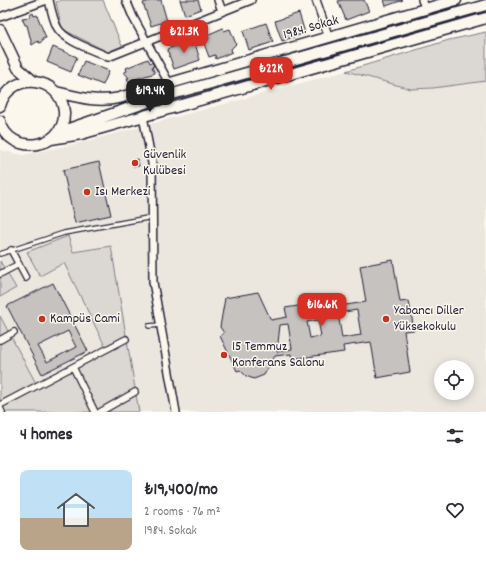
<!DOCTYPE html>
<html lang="en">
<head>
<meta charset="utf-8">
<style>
	body { margin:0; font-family:Dekko,sans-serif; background:#f2f2f3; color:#2b2b33; height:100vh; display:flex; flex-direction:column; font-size:15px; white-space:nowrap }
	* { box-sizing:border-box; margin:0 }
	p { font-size:13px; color:#7c7c81 }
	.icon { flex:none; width:22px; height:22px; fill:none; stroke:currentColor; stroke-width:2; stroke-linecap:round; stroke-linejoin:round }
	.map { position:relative; height:412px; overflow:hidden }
	.drawer { display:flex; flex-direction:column; background:#fff; flex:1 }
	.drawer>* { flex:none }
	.controls { position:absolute; left:434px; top:360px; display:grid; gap:8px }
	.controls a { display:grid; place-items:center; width:40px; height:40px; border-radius:50%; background:#fff; box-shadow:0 2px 10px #0003; font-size:20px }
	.price { position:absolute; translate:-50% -34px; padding:0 9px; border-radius:8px; background:#d93025; color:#fff; font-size:13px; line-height:26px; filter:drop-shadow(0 1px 2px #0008) }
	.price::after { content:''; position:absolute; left:50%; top:24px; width:12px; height:9px; margin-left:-6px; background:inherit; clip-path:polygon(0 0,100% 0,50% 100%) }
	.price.selected { background:#222; color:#fff }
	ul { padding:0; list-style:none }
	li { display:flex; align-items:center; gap:12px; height:100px; padding:0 20px }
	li+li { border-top:1px solid #e1e1e2 }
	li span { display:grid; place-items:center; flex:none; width:112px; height:80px; border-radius:8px; color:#555 }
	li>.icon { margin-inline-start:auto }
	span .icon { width:48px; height:48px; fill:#fffc; stroke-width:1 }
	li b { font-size:17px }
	h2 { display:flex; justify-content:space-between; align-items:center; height:48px; padding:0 20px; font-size:17px }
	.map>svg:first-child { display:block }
	.built { fill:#ebe7df; fill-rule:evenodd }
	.green { fill:#dbd8d3; stroke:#7e7d87 }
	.building { fill:#c6c2c0; stroke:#22223b; fill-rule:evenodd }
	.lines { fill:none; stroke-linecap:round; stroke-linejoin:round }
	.service-casing { stroke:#22223b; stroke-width:6 }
	.pedestrian-casing { stroke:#22223b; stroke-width:8 }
	.minor-casing { stroke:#22223b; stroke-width:10 }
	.secondary-casing { stroke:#22223b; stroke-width:13 }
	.service { stroke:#fbf7ec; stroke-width:3.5 }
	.pedestrian { stroke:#fbf7ec; stroke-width:5.5 }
	.minor { stroke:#fbf7ec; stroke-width:7 }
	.secondary { stroke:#fbf7ec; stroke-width:10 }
	.poi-dot { fill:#c8321e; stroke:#fbf7ec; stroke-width:1.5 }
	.labels { text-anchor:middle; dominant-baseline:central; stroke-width:3; stroke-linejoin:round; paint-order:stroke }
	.street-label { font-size:14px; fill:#22223b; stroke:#fbf7ec }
	.poi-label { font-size:14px; fill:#22223b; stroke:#fbf7ec; text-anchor:start }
</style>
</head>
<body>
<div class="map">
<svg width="486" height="412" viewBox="0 0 486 412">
	<rect width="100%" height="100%" fill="#fbf7ec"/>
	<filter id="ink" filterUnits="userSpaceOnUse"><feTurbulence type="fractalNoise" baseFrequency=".025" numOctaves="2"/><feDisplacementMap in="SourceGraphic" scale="8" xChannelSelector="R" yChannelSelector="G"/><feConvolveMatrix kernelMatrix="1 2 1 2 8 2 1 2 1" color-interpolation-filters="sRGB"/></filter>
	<g filter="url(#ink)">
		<!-- built -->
		<path class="built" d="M346,71l66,18 21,-1 53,-7v331h-486v-262l23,5 61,-13zM441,367h26v26h-26z"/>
		<!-- green -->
		<path class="green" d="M62,0h41l19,46 -14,6 -46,-23 -6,-27z
			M486,32v49l-53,7 -22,1 -65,-18 103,-31z
			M68,236l5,16 38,-6 28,166h-139v-96l38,71 69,-37 -43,-87 -24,13 -13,-24z
			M0,261l16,27 -16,9z"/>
		<!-- building -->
		<path class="building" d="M154,0h7l6,21 -16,5 -8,-23z
			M180,0h18l3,9 -16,6z
			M342,0h22l5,11 -23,9 -8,-19z
			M384,0h19l-17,6z
			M33,13l1,3 3,-1 9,23 -4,1 1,2 -4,2 -1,-2 -6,4 -5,-20h-2l-3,-7 8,-1v-2z
			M299,13l6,20 -23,8 -7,-20z
			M266,23l7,19 -24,8 -6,-19z
			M223,28l1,3 6,-2 6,15 -5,5 1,3 -16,7 -1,-4 -6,2 -6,-16 6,-2 -2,-4z
			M194,40l6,20 -26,9 -7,-20z
			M53,47l24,10 -6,15 -24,-10z
			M148,59l2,4 2,-1 2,4 -2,1 3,6 -19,6v2l-7,2 -2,-5h2l-5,-6 3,-1 -1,-3z
			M84,61l25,10 -6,14 -25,-10z
			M138,159l1,7h-6l-1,-6z
			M99,162l12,53 -36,8 -12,-53z
			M393,260l7,42 9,-1 5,29 -10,1 6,41 -33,6 -6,-36 -28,4 1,6 -52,7 -1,-5 -16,2 -11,19 -10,4 -8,-3 -6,-6 -3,1 -17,-35 4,-3 -4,-6 5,-29 33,-6 13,28 16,-3 -2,-9 53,-8 1,6 27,-4 -6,-36zM357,310l4,25 -19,3 -4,-25zM318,320l3,16 -11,2 -3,-16zM288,324l4,25 -15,3 3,-27z
			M53,283l35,68 -46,23 -35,-68zM68,331l8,16 -29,15 -9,-16z"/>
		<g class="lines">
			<defs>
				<path id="service" d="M0,254l64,-21 89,-16
					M149,326l12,-1"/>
				<path id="pedestrian" d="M11,250l15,28
					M0,274l19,-10
					M0,340l14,-8
					M73,367l22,45
					M0,405l126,-66
					M0,408l2,4
					M100,412l35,-20"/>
				<path id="minor" d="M49,0c2,9 4,19 8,27 7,14 37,23 51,30l143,-57
					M126,0l7,17 36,66
					M218,0l4,11
					M316,0l13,38
					M422,0l4,9
					M0,17l47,-17
					M143,116l9,47 1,119 23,130"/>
				<path id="secondary" d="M0,30l18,38 15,13
					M56,92c21,5 42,11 63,6l337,-98
					M162,97l324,-92
					M0,106c9,-35 61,-31 64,6 2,38 -55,45 -64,9
					M57,133l105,-36 -31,1
					M51,139l30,-5 405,-116"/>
			</defs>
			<!-- service casing -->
			<use href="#service" class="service-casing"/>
			<!-- pedestrian casing -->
			<use href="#pedestrian" class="pedestrian-casing"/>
			<!-- minor casing -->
			<use href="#minor" class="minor-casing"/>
			<!-- secondary casing -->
			<use href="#secondary" class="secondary-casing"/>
			<!-- service -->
			<use href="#service" class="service"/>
			<!-- pedestrian -->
			<use href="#pedestrian" class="pedestrian"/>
			<!-- minor -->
			<use href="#minor" class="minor"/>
			<!-- secondary -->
			<use href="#secondary" class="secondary"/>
		</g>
	</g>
	<!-- markers -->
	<g class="poi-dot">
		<circle cx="135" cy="163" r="4"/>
		<circle cx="87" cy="192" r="4"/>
		<circle cx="42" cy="319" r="4"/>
		<circle cx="386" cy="319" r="4"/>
		<circle cx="224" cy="355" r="4"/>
	</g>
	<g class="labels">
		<!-- street labels -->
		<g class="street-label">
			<text transform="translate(311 28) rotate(-16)">1984. Sokak</text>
		</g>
		<!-- poi labels -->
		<g class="poi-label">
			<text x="143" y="155">Güvenlik<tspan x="143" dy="16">Kulübesi</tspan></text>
			<text x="95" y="192">Isı Merkezi</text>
			<text x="394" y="311">Yabancı Diller<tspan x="394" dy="16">Yüksekokulu</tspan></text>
			<text x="50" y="319">Kampüs Cami</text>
			<text x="232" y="347">15 Temmuz<tspan x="232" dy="16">Konferans Salonu</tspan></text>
		</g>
	</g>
</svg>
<div class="controls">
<a><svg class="icon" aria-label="locate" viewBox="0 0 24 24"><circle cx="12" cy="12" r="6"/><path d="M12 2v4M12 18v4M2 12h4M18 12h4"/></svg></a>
</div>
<b class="price" style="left:184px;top:54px">₺21.3K</b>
<b class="price" style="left:271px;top:91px">₺22K</b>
<b class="price selected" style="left:150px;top:113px">₺19.4K</b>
<b class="price" style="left:322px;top:327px">₺16.6K</b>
</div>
<section class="drawer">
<h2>4 homes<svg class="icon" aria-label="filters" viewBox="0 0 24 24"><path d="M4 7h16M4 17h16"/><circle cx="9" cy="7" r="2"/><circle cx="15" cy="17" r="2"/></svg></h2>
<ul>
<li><span style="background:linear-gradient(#bfe0f5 60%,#b9a48a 0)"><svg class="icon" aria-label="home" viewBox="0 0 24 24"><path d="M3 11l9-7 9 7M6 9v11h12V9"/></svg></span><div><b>₺19,400/mo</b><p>2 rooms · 76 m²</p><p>1984. Sokak</p></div><svg class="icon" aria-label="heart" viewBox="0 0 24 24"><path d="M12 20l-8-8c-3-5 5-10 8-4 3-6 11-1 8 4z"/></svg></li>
</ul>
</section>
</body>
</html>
